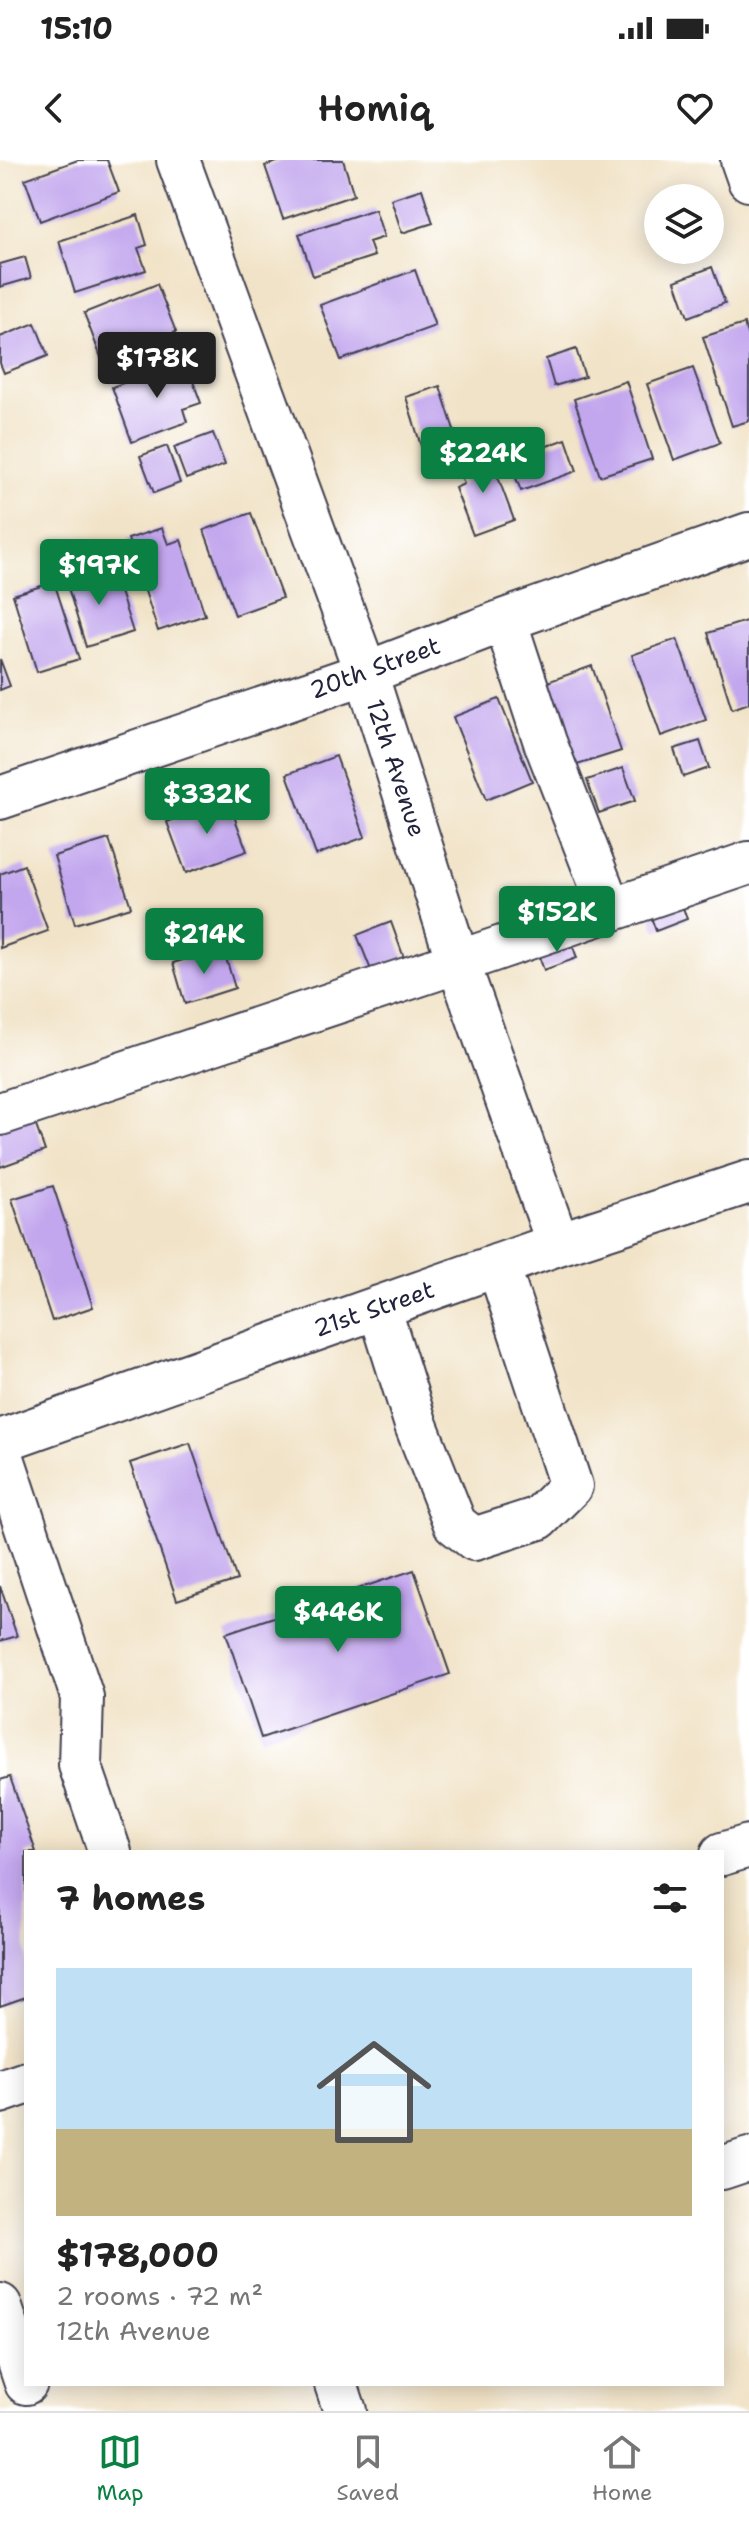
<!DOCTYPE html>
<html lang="en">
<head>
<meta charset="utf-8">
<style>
	body { margin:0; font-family:"Shantell Sans",sans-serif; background:#f6f6f6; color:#222; height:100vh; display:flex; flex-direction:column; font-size:30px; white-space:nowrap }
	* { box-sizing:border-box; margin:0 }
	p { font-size:26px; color:#767676 }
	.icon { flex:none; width:44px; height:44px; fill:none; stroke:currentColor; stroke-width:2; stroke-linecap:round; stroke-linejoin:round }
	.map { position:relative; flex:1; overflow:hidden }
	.sheet { position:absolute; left:24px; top:1690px; width:700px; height:536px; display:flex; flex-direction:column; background:#fff; border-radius:0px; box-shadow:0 4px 20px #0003 }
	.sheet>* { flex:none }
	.tools { position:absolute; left:644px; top:24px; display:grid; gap:16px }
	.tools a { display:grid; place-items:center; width:80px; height:80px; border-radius:50%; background:#fff; box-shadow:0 4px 20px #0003; font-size:40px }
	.price { position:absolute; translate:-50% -68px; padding:0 18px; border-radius:8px; background:#0b8043; color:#fff; font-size:26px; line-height:52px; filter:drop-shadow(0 2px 4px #0008) }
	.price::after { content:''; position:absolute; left:50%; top:48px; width:24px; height:18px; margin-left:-12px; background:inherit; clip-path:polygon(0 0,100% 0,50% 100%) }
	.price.active { background:#222; color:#fff }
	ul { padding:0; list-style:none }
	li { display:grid; align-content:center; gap:16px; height:424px; padding:0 32px }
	li span { display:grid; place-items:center; height:248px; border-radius:0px; color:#555 }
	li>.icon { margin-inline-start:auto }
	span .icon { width:144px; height:144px; fill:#fffc; stroke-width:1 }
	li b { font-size:34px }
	h2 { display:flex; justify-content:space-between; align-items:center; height:96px; padding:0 32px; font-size:34px }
	.status { display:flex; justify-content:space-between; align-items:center; height:56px; padding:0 40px; background:#fff; direction:ltr }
	.status svg { height:22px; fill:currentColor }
	header { display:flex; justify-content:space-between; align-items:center; height:104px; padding:0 32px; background:#fff; font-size:36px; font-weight:600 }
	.tabs { display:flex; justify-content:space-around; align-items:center; height:112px; border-top:2px solid #e0e0e0; background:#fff; font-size:22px; color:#767676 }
	.tabs a { display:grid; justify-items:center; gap:4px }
	.tabs .active { color:#0b8043 }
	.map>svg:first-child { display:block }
	.building { fill:#c3a7ee }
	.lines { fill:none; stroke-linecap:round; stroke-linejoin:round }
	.minor-casing { stroke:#413f50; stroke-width:46 }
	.minor { stroke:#fff; stroke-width:42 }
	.labels { text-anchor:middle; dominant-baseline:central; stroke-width:6; stroke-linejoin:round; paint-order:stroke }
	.street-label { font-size:24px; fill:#22223b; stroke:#fff }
</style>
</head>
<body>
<div class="status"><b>15:10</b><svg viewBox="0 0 49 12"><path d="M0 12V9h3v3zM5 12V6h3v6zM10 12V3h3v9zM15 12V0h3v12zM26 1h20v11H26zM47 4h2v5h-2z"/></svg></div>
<header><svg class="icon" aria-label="back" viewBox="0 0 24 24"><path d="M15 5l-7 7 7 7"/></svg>Homiq<svg class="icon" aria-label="heart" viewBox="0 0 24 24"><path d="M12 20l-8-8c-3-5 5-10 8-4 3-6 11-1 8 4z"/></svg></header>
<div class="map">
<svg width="749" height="2251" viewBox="0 0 749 2251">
	<rect width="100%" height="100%" fill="#fff"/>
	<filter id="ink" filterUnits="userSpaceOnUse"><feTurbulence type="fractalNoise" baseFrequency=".0125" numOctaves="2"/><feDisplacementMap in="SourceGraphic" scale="16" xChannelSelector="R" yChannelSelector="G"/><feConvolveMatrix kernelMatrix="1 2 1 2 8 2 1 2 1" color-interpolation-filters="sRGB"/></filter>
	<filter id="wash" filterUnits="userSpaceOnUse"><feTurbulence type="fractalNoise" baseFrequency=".006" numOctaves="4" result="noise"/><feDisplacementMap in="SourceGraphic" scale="32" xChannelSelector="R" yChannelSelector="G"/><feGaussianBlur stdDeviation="1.8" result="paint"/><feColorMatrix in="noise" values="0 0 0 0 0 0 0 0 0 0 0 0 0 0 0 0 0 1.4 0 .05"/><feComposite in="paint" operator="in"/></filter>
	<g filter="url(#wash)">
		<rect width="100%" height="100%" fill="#f1e3c7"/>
		<g id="blocks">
			<!-- building -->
			<path class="building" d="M78,0h29l12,32 -79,29 -15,-42z
				M283,0h60l11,35 -71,24 -18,-53z
				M422,29l11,34 -31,10 -11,-34z
				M375,49l9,28 -15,5 5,14 -61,20 -14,-42z
				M138,55l9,30 -9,3 8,22 -71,23 -16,-52z
				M25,97l6,21 -31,9v-23z
				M712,107l13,36 -37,14 -13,-36z
				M415,110l20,56 -94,34 -21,-55z
				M157,124l19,48 -74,28 -18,-47z
				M35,163l13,33 -44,17 -4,-10v-26z
				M744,164l5,16v81l-17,5 -29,-89z
				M576,189l9,28 -31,9 -8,-27z
				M185,200l16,43 -18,6 4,13 -55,20 -20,-55z
				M693,208l27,75 -46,17 -27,-76z
				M626,221l26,78 -52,17 -26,-77z
				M440,226l16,50 -35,10 -15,-49z
				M213,273l12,32 -39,14 -12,-32z
				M566,279l11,32 -56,20 -12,-31z
				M167,286l13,37 -26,10 -14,-37z
				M489,293l25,67 -41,15 -18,-47 9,-4 -7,-19z
				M251,353l31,85 -47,17 -31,-85z
				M162,368l6,16 13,-4 24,75 -47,16 -30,-92z
				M112,407l21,65 -47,15 -20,-66z
				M54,422l25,77 -42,13 -24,-77z
				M749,460v83l-17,6 -24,-76z
				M677,479l29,81 -45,16 -29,-81z
				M0,499l10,27 -10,4z
				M592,506l29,85 -47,15 -27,-84z
				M499,539l33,82 -46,19 -33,-83z
				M700,581l9,27 -26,9 -9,-28z
				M336,596l29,81 -49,18 -29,-81z
				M623,608l12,33 -36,12 -12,-33z
				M228,640l19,51 -61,22 -19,-51z
				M109,679l22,68 -56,17 -21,-68z
				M24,705l24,66 -48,17v-74z
				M678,734l9,25 -31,12 -9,-25z
				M391,762l13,36 -33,12 -14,-35z
				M570,778l7,20 -33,12 -7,-19z
				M223,788l12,40 -50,16 -12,-41z
				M31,952l14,39 -45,16v-44z
				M53,1026l40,121 -41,14 -40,-122z
				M190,1283l47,137 -60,20 -47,-137z
				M414,1410l36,104 -189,64 -35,-105z
				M0,1426l17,50 -17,5z
				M10,1617l26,75h-10v145l-26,9v-226z"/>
		</g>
	</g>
	<g filter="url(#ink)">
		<use href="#blocks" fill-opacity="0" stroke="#413f50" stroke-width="2"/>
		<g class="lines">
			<defs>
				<path id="minor" d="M178,0l188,513 92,289 100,282
					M742,0l7,20
					M505,460l40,122 65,167
					M0,638l366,-125 139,-53 244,-86
					M0,954l458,-152 291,-99
					M379,1147l37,118 39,99 19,15 65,-21 32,-32 -73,-221
					M0,1281l558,-197 191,-62
					M0,1289l82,248 -2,68 30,87
					M722,1694l27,-8
					M0,1932l26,-9
					M722,2008l27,-9
					M0,2145l26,78
					M336,2224l9,27"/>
			</defs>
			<!-- minor casing -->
			<use href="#minor" class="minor-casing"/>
			<!-- minor -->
			<use href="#minor" class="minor"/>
		</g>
	</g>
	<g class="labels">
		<!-- street labels -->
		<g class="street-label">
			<text transform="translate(375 508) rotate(-20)">20th Street</text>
			<text transform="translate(396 608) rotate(72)">12th Avenue</text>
			<text transform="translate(374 1149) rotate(-19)">21st Street</text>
		</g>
	</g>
</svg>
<div class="tools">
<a><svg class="icon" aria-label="layers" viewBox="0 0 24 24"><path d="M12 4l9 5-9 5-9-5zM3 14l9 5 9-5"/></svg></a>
</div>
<b class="price active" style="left:157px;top:240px">$178K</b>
<b class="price" style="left:483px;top:335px">$224K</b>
<b class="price" style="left:99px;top:447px">$197K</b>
<b class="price" style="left:207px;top:676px">$332K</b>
<b class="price" style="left:557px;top:794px">$152K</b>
<b class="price" style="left:204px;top:816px">$214K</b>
<b class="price" style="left:338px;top:1494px">$446K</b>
<section class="sheet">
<h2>7 homes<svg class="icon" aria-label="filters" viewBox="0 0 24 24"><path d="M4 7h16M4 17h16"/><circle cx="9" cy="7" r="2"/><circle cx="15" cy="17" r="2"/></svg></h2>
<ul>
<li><span style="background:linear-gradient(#bfe0f5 65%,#c2b280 0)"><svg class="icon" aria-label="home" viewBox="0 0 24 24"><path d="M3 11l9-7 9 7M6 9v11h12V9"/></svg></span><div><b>$178,000</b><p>2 rooms · 72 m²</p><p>12th Avenue</p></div></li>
</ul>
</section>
</div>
<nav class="tabs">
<a class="active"><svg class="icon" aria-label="map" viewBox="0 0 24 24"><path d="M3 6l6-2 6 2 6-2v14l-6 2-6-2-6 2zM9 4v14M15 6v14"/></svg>Map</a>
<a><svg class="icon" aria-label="saved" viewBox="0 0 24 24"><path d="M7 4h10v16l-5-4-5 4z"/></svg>Saved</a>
<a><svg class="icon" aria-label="home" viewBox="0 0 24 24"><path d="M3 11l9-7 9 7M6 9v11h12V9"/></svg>Home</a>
</nav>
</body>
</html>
